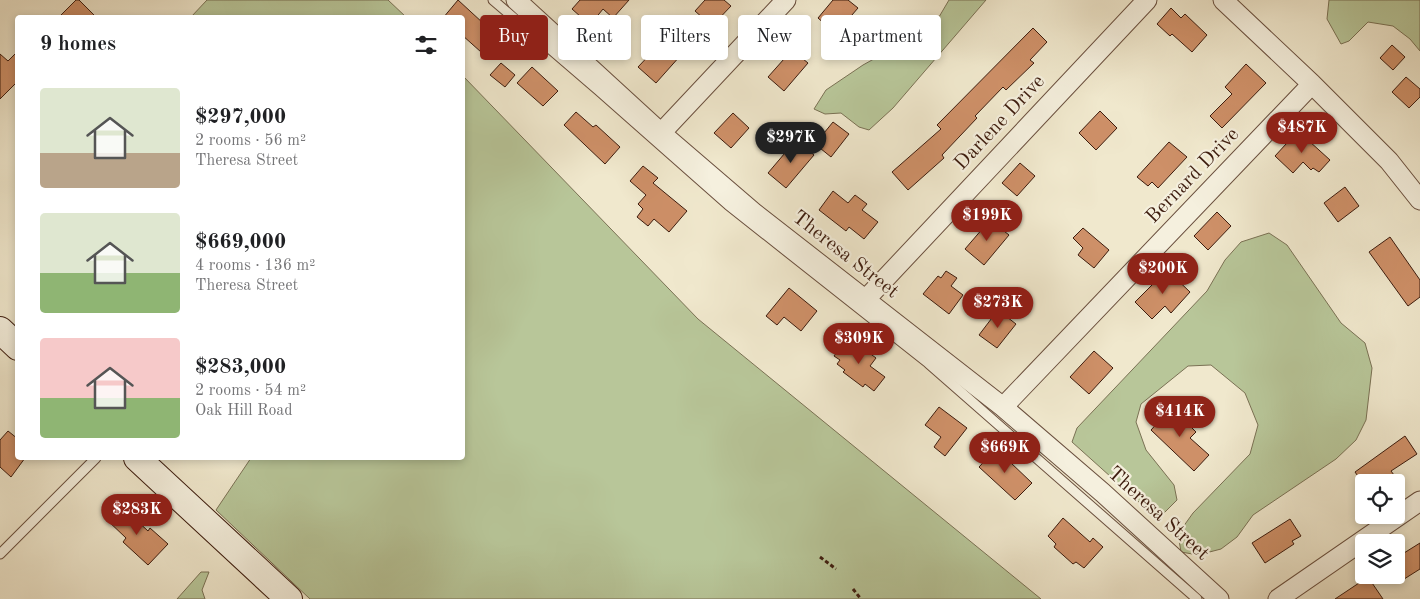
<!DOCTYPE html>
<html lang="en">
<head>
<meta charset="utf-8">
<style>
	body { margin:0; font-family:"Old Standard TT",serif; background:#f2f2f2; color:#202124; height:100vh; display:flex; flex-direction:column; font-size:19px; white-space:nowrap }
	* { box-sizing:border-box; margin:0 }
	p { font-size:16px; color:#757577 }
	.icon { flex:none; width:28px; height:28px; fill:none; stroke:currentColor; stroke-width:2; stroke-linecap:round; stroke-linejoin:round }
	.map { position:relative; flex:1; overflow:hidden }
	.details { position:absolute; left:15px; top:15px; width:450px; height:445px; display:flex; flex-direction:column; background:#fff; border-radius:5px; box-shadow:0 2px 8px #0003 }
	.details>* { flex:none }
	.banner { position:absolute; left:480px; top:15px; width:475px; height:45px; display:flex; gap:10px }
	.buttons { position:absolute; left:1355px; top:474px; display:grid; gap:10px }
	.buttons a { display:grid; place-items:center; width:50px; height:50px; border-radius:5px; background:#fff; box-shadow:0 2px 8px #0003; font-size:25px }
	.price { position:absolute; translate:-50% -42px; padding:0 11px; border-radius:18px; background:#8f2418; color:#fff; font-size:16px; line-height:32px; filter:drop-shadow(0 1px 2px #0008) }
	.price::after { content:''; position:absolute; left:50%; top:30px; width:15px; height:11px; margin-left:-8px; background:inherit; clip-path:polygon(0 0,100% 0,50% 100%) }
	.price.active { background:#222; color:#fff }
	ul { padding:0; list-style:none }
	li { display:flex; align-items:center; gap:15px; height:125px; padding:0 25px }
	li span { display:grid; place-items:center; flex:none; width:140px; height:100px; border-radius:5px; color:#555 }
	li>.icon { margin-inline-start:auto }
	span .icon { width:60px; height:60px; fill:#fffc; stroke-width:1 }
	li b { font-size:21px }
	h2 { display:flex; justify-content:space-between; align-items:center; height:60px; padding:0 25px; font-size:21px }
	.pill { padding:0 18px; border-radius:5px; background:#fff; box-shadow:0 2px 8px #0003; font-size:18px; line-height:45px }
	.pill.active { background:#8f2418; color:#fff }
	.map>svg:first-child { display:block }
	.green { fill:#b8c699; stroke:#7a7154 }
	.building { fill:#ce9068; stroke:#3d1c0e }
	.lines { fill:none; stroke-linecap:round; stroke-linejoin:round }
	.lane-casing { stroke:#6a4f3e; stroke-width:11 }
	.street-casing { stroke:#6a4f3e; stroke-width:21 }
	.secondary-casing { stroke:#3d1c0e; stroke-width:28 }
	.path { stroke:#3d1c0e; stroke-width:3; stroke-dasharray:4 2.5; stroke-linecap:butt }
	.lane { stroke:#f5f0de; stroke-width:9 }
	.street { stroke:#f5f0de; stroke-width:19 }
	.secondary { stroke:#f5f0de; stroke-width:26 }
	.labels { text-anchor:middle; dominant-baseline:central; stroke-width:4.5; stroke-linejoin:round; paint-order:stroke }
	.street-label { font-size:20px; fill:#3d1c0e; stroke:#f5f0de }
</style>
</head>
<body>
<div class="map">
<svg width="1420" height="599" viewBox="0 0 1420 599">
	<rect width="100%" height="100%" fill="#f0e8cd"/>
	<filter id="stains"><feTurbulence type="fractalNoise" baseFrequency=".004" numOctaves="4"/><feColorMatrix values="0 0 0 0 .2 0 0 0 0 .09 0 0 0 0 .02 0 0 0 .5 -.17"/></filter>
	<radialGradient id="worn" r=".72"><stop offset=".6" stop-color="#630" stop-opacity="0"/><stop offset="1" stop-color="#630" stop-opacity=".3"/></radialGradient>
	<!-- green -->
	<path class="green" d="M207,0h181l18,17h-215z
		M949,0h37l-93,108 -24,22 -10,-3 -18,-14 -16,1 -11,-5 12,-19 37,-25 54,-30 19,-13z
		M1329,0h91v51l-10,-12 -17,-13 -25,-4 -19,19 -8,3 -14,-25z
		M463,76l235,243 343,280h-731l-94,-89 35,-52h211z
		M1269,233l18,12 54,78 24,20 7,25 -6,52 -10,20 -20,19 -83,56 -16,22 -16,12 -23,6 -17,-3 -3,-18 15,-21 57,-59 8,-29 -13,-32 -34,-28 -23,1 -47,38 -5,18 10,28 28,35 3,15 -13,13 -14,-1 -78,-70 5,-14 130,-137 18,-31 16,-18z
		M201,572h8l-7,18 3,9h-28z"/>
	<!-- building -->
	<path class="building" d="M76,0h3l18,18h-39z
		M458,0l38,35 -15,17 -19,-17v-17h-19z
		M580,0h49l-16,18 -10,-9 -13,16 -18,-16z
		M705,0h19l7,6 -19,20 -17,-15z
		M833,0h15l10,8 -19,22 -2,-2 -3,4 -16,-14z
		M1171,8l10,10 4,-4 22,21 -15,17 -20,-18 -2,2 -13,-12z
		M1033,28l14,14 -17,18 4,3 -28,27 -3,-3 -28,29 2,2 -35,37 2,3 -36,32 -16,-18 49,-43 -4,-4z
		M672,31l17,15 -33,37 -18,-16z
		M1392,45l13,12 -12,13 -13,-12z
		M792,50l16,13 -24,28 -16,-14z
		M18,51v30l-18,18v-45l8,7z
		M501,63l14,12 -10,12 -15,-12z
		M1246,64l20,19 -44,45 -12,-12 22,-22 -7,-7z
		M532,67l26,24 -15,15 -26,-23z
		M1406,77l14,12v8l-11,11 -17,-16z
		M1100,111l17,17 -21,22 -17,-17z
		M576,112l17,15 3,-2 24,22 -15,17 -41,-39z
		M733,113l16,15 -18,20 -17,-15z
		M833,122l16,12 -18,23 -16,-13z
		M1298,131l32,29 -11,12 -6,-4 -2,2 -8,-8 -10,11 -18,-17z
		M796,140l18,15 -28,33 -18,-15z
		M1169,142l18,15 -29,31 -6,-6 -4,4 -11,-9z
		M1020,163l15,13 -18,20 -15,-13z
		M643,166l15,12 -5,5 34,28 -18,21 -15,-13 -6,7 -11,-9 6,-8 -5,-5 8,-9 -16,-14z
		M1345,187l14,19 -21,16 -14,-19z
		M833,191l15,12 7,-8 12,9 -5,6 16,12 -14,17 -15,-12 -3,4 -27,-21z
		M1217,212l14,14 -23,24 -14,-14z
		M990,220l19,15 -25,30 -19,-16z
		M1083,228l26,22 -15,18 -16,-13 5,-7 -10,-10z
		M1390,237l30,43v17l-12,9 -39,-54z
		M1167,270l23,22 -19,21 -6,-7 -13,13 -17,-17z
		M946,271l11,7 -6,8 12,9 -14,19 -26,-20 15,-18 3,2z
		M789,288l28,23 -16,20 -17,-14 -7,8 -11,-9z
		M998,310l18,14 -19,24 -18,-13z
		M848,337l28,21 -6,8 15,11 -11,14 -9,-7 -2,3 -20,-15 2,-2 -8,-6 3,-4 -6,-4z
		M1094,351l19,17 -24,26 -19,-17z
		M1173,406l12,11 -2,2 13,13 -6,6 19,17 -15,16 -43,-41z
		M939,407l28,21 -22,28 -11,-9 7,-10 -16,-12z
		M8,431l10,8v19h7l-14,19 -11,-10v-27z
		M1405,436l12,18 -26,17 3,4 -11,7h-21l-7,-10z
		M998,447l13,13 -1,2 22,21 -17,17 -36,-33z
		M120,505l28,26 2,-3 18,16 -20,21 -25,-23 3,-4 -20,-19z
		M1063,518l27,24 3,-4 10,9 -19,21 -8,-6 -3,2 -19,-17 2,-3 -8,-8z
		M1290,519l11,17 -9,5 2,3 -29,19 -13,-20z
		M1420,543v26l-19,12 -5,-8v-15z
		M1368,577l15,22h-48z"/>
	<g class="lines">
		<defs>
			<path id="lane" d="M493,0l105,90 130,115 200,158 269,236
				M0,554l96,-96"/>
			<path id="street" d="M516,0l145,133 92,79 250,195 100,86 116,106
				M1223,0l89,84 77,77 31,39
				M661,133l125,-133
				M866,299l281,-299
				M1003,407l309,-323
				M1278,599l142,-98"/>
			<path id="secondary" d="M0,330l18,17
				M137,458l152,141"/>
		</defs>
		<!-- lane casing -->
		<use href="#lane" class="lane-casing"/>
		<!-- street casing -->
		<use href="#street" class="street-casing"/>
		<!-- secondary casing -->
		<use href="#secondary" class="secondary-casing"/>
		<!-- path -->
		<path class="path" d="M820,557l16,12
			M853,589l8,10"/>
		<!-- lane -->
		<use href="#lane" class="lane"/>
		<!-- street -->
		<use href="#street" class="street"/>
		<!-- secondary -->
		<use href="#secondary" class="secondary"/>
	</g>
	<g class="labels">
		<!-- street labels -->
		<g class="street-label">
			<text transform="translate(1000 123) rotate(-47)">Darlene Drive</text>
			<text transform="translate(1193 176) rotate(-46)">Bernard Drive</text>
			<text transform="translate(845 255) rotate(38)">Theresa Street</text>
			<text transform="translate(1158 514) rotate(42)">Theresa Street</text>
		</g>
	</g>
	<rect width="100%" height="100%" filter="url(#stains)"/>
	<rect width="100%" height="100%" fill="url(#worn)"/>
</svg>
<div class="buttons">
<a><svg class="icon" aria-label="locate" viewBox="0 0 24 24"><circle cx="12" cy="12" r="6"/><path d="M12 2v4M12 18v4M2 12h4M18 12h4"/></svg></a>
<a><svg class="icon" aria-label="layers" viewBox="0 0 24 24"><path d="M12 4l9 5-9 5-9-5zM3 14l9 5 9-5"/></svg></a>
</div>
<b class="price" style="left:1302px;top:154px">$487K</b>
<b class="price active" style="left:791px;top:164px">$297K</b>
<b class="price" style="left:987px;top:242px">$199K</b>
<b class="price" style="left:1163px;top:295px">$200K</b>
<b class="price" style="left:998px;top:329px">$273K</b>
<b class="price" style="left:859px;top:365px">$309K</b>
<b class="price" style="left:1180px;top:438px">$414K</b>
<b class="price" style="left:1005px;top:474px">$669K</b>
<b class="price" style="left:137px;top:536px">$283K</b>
<div class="banner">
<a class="pill active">Buy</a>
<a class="pill">Rent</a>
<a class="pill">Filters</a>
<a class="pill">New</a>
<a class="pill">Apartment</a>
</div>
<section class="details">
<h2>9 homes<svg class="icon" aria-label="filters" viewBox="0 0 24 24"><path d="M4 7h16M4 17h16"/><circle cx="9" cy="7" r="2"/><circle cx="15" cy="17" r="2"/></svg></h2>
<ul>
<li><span style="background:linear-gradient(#dfe7d0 65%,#b9a48a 0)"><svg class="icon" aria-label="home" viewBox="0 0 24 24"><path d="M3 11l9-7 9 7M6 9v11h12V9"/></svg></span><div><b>$297,000</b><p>2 rooms · 56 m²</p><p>Theresa Street</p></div></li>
<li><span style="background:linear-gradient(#dfe7d0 60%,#8fb573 0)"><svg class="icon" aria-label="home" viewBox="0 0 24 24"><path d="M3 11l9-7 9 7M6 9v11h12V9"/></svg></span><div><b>$669,000</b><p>4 rooms · 136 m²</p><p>Theresa Street</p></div></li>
<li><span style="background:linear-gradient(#f6c9c9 60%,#8fb573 0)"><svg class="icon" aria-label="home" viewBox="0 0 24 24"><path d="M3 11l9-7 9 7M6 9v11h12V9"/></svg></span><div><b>$283,000</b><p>2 rooms · 54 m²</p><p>Oak Hill Road</p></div></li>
</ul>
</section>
</div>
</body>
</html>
